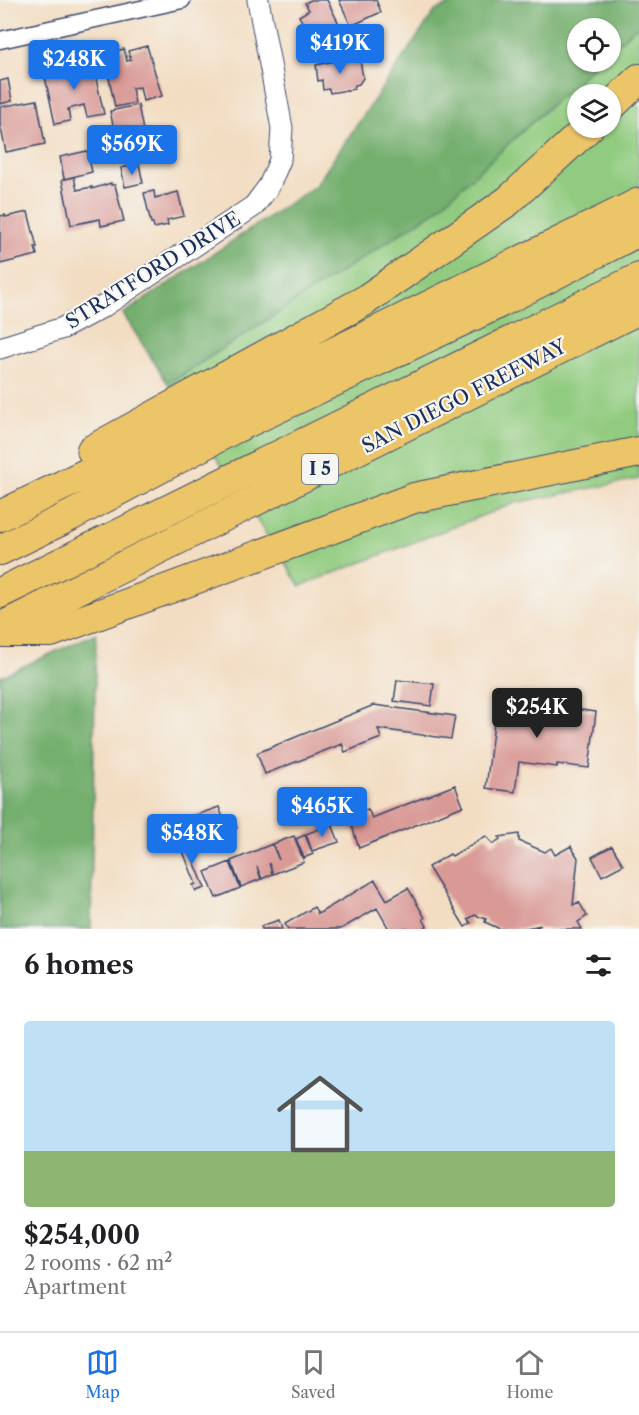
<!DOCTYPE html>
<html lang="en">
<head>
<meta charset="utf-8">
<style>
	body { margin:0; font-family:"Libre Caslon Text",serif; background:#f2f2f2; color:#202124; height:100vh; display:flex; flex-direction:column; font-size:22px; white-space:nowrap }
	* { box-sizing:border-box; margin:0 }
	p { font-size:20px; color:#757577 }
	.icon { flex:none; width:33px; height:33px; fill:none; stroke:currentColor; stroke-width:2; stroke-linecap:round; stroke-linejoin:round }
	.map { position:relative; height:929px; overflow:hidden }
	.side { display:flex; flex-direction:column; background:#fff; flex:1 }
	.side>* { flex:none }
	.fabs { position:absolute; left:567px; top:18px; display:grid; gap:12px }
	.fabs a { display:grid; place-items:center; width:54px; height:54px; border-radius:50%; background:#fff; box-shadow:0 2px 4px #0004; font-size:30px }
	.price { position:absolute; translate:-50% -51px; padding:0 14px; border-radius:6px; background:#1a73e8; color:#fff; font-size:20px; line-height:39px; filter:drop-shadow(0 2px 3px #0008) }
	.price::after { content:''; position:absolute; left:50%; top:36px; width:18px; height:14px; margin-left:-9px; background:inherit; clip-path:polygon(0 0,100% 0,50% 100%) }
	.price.selected { background:#222; color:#fff }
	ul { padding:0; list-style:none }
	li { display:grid; align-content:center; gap:12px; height:318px; padding:0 24px }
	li+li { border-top:2px solid #e0e0e0 }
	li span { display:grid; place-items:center; height:186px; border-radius:6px; color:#555 }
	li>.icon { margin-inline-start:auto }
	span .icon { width:108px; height:108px; fill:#fffc; stroke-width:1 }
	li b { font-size:26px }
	h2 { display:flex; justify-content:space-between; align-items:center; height:72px; padding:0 24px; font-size:26px }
	.dock { display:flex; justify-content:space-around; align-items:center; height:84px; border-top:2px solid #e0e0e0; background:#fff; font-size:16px; color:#757577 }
	.dock a { display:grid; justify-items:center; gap:3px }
	.dock .selected { color:#1a73e8 }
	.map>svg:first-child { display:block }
	.green { fill:#91cb7f; stroke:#567d6e; stroke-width:1.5; fill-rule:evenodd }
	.forest { fill:#74af6e; stroke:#486f66; stroke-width:1.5 }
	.building { fill:#d99995 }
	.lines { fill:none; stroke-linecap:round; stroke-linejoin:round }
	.minor-casing { stroke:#3b496d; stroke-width:19 }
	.tertiary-casing { stroke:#3b496d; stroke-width:23 }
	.motorway-casing { stroke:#3b496d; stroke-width:32 }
	.minor { stroke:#fff; stroke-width:16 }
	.tertiary { stroke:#fff; stroke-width:21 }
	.motorway { stroke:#edc569; stroke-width:30 }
	.labels { text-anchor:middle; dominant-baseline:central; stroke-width:4.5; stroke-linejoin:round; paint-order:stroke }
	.shield { fill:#f6f6f2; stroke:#5d6b8a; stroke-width:1.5 }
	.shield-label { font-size:18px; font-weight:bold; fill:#1b2f5e }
	.street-label { font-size:20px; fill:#1b2f5e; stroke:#f6f6f2 }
</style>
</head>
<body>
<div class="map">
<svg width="639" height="929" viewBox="0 0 639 929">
	<rect width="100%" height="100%" fill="#f6f6f2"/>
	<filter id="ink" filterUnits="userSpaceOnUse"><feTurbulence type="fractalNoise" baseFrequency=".0167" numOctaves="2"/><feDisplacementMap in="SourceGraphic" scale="12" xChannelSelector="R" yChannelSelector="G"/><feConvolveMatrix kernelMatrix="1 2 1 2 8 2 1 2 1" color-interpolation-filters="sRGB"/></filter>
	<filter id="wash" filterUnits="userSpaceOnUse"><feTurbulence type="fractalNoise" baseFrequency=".008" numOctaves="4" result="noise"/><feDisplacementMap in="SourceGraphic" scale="24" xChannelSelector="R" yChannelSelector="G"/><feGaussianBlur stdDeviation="1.35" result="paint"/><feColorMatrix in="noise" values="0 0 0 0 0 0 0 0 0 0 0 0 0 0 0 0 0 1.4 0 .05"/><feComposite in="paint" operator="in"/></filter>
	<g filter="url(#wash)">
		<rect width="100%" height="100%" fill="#f3ddc2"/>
		<!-- green -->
		<path class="green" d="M639,24v455l-124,24 -215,83 -132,-202 267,-173 163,-149h12l1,-12zM578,94h32v34h-32z"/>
		<!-- forest -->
		<path class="forest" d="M460,0h179v24l-28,26 -1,-22h-32v34h20l-163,149 -267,173 -45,-70 192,-128 120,-175z
			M96,633l-5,296h-91v-252z"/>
		<g id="blocks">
			<!-- building -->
			<path class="building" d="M311,0h16l14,28 -25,12 -6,-13 -4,2 -7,-13 10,-6 -4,-7z
				M339,0h37l5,12 -30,14z
				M147,46l15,50 -19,5 -3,-14 -8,1 3,15 -20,4 -11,-53 20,-5 3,12 4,-1 -3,-9z
				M354,57l1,4 5,-1 3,18 -4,6 -4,1 -1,4 -24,4 -1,-4 -6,1 -1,-10 -4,1 -2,-16z
				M92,61l12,53 -17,3 -3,-12 -16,4 2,12 -15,3 -11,-52z
				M8,79l4,22 -12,3v-23z
				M37,100l8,44 -39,8 -6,-28v-17z
				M138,105l7,35 -18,3 -3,-11 -9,2 -5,-23z
				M87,151l5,21 -28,7 -4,-22z
				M139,164l4,19 -18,4 -4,-19z
				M74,177l3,13 15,-3v2l19,-6v2h4l9,36 -23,5 -1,-7 -29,6 -9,-45z
				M154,191l1,7 23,-6 6,24 -17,4 1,5 -14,3 -1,-5h-2l-7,-30z
				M28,212l9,35h-2l2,8 -37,9v-48l5,-1v2z
				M397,680l37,4 -3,22 -37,-5z
				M546,696l21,3 -1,9 30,4 -7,56 -32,-4v3l-38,-5 -4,30 -29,-4 11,-90 48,7z
				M374,705l81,11 -4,23 -73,-10 3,9 -36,14 -3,-8 -77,30 -8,-21z
				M455,785l8,21 -104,42 -10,-31 19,-8 4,9z
				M219,807l7,18 2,-1 -1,-3 7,-2 3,9 -40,15 -3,-6 -2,1 -7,-19z
				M332,824l7,18 -27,9 -6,-17z
				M519,834v7l26,11 6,-4 4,7 16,-9 7,12 -5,47 6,-3 8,14 -9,6 4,7h-48l7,-4 -20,4h-21l-15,-7 1,-3 -11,-4 -7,4 3,4 -6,4 -37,-60 22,-13 2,2 34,-20 7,8 7,-5 -1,-2z
				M305,835l8,19 -9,4 -8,-19z
				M294,836l10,26 -31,12 -4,-11 3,11 -10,5 -5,-12 4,12 -20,8 -10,-26 41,-17 7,16 -6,-16z
				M185,839l20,49 -9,3 -3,-6 3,-1 -14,-35 -2,1 -3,-7z
				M612,846l11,19 -21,11 -10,-19z
				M230,862l10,26 -24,10 -11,-26z
				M375,880l12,20 21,-12 17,30 -2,1 4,7 -4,3h-34l-12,-21 -36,21h-53l-3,-5 29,-17 4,7z
				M279,920l3,9h-20l-1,-3z"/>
		</g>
	</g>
	<g filter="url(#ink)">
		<use href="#blocks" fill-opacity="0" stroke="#3b496d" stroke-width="1.5"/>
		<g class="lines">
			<defs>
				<path id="minor" d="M0,40l182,-40"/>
				<path id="tertiary" d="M0,348l63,-20 41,-22 150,-100 15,-20 11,-26 2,-32 -24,-128"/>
				<path id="motorway" d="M610,107l29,-28
					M92,450l272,-149 144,-100 80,-73
					M0,516l639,-313
					M0,550l72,-35 161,-86 258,-122 148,-76
					M0,593l639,-315
					M0,628l639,-319
					M0,632h51l363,-134 225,-46"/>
			</defs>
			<!-- minor casing -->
			<use href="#minor" class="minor-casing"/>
			<!-- tertiary casing -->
			<use href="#tertiary" class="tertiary-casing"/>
			<!-- motorway casing -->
			<use href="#motorway" class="motorway-casing"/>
			<!-- minor -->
			<use href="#minor" class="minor"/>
			<!-- tertiary -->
			<use href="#tertiary" class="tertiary"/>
			<!-- motorway -->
			<use href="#motorway" class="motorway"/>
		</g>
	</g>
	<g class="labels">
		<!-- shield labels -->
		<rect class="shield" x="302" y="454" width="36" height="30" rx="4.5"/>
		<g class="shield-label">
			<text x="320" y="469">I 5</text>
		</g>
		<!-- street labels -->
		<g class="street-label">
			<text transform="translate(153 270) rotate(-32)">STRATFORD DRIVE</text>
			<text transform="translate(464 396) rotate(-27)">SAN DIEGO FREEWAY</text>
		</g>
	</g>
</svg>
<div class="fabs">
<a><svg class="icon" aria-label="locate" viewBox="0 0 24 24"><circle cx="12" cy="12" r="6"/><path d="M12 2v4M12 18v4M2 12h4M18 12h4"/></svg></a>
<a><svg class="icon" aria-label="layers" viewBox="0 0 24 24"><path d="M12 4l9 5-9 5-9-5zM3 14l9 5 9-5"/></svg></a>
</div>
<b class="price" style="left:340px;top:75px">$419K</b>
<b class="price" style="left:74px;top:91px">$248K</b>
<b class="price" style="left:132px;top:176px">$569K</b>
<b class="price selected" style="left:537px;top:739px">$254K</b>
<b class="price" style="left:322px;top:838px">$465K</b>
<b class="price" style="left:192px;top:865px">$548K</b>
</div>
<section class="side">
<h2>6 homes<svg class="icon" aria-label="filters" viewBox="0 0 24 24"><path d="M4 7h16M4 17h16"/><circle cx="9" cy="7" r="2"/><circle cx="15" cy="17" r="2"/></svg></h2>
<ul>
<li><span style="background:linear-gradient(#bfe0f5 70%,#8fb573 0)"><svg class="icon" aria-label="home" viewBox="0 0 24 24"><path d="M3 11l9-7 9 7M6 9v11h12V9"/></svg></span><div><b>$254,000</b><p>2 rooms · 62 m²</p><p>Apartment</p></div></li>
</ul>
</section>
<nav class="dock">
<a class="selected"><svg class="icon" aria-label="map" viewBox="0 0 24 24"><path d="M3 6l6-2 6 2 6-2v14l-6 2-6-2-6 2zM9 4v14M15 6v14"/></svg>Map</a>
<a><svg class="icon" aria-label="saved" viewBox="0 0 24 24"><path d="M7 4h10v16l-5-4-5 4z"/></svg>Saved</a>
<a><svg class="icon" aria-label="home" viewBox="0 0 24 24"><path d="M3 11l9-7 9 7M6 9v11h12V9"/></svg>Home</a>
</nav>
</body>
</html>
